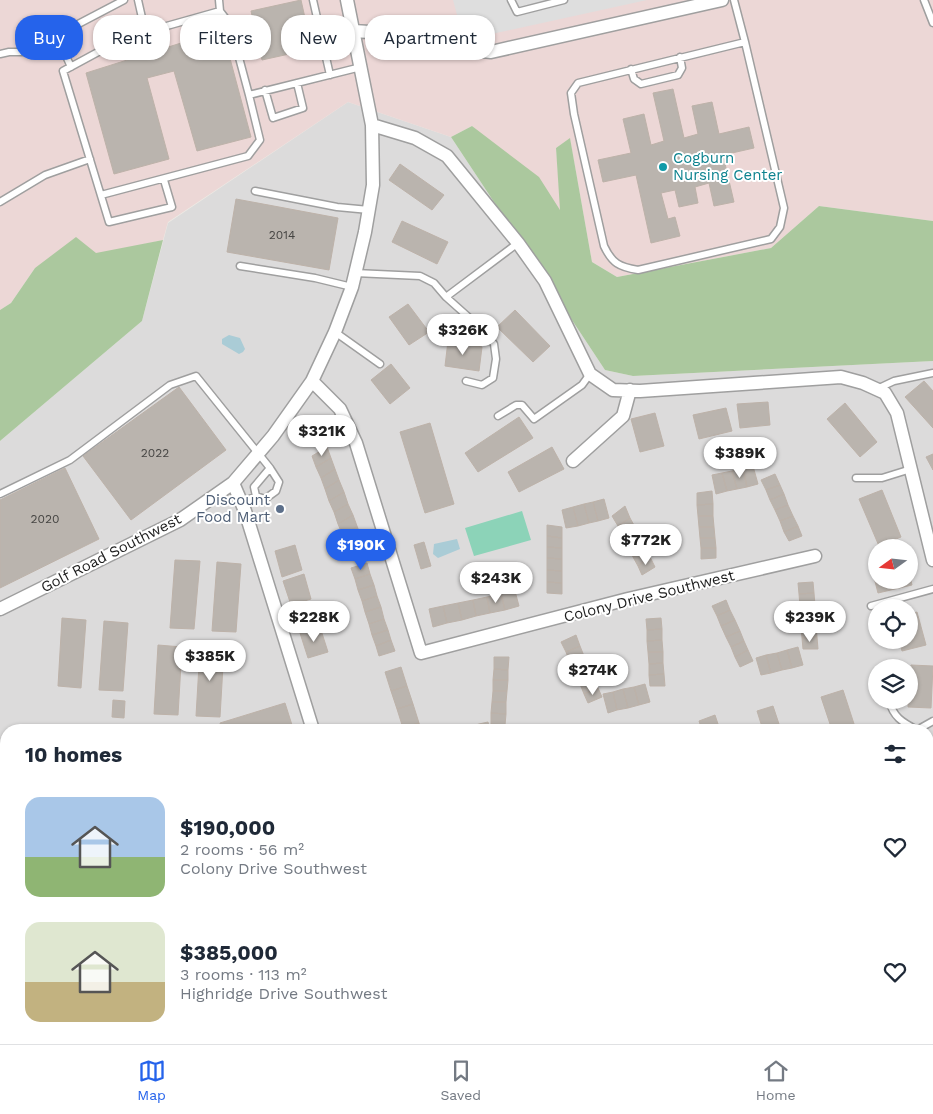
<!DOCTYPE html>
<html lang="en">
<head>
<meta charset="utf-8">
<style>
	body { margin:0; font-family:"Work Sans",sans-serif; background:#f2f2f3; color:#1f2937; height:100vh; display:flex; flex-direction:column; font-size:19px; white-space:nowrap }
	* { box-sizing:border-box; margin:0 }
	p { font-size:16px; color:#747a83 }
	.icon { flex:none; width:28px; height:28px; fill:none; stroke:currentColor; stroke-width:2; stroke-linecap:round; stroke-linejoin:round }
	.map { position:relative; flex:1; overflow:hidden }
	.details { position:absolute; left:0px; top:724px; width:934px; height:321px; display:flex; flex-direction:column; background:#fff; border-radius:20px 20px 0 0; box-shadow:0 1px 4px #0004 }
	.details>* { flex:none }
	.banner { position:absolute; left:15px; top:15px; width:500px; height:45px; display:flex; gap:10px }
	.needle { width:32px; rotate:255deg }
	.fabs { position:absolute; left:868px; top:539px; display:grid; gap:10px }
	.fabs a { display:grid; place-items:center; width:50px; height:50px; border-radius:50%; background:#fff; box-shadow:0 1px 4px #0004; font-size:25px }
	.price { position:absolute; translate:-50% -42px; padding:0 11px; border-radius:18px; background:#fff; color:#222; font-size:16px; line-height:32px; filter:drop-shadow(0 1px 2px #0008) }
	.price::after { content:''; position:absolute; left:50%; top:30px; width:15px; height:11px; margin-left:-8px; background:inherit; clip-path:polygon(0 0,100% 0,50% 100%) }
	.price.selected { background:#2563eb; color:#fff }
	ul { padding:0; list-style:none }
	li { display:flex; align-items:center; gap:15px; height:125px; padding:0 25px }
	li span { display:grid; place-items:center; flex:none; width:140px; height:100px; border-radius:15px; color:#555 }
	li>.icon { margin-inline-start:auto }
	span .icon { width:60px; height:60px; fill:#fffc; stroke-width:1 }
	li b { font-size:21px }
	h2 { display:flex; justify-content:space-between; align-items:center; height:60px; padding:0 25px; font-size:21px }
	.chip { padding:0 18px; border-radius:20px; background:#fff; box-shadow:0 1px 4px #0004; font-size:18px; line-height:45px }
	.chip.selected { background:#2563eb; color:#fff }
	.menu { display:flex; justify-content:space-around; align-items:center; height:70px; border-top:1px solid #e0e1e3; background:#fff; font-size:14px; color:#747a83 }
	.menu a { display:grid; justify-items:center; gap:2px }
	.menu .selected { color:#2563eb }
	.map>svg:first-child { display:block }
	.residential { fill:#dcdbdb; fill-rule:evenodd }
	.commercial { fill:#ecd7d6 }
	.forest { fill:#abc89e }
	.pitch { fill:#8cd3b8 }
	.parking { fill:#dedede }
	.water { fill:#aaccd6 }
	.building { fill:#bab4ae; stroke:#bdb2a9 }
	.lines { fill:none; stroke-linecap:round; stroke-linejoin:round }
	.service-casing { stroke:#9f9f9f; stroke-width:9 }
	.minor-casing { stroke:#9f9f9f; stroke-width:15 }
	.path { stroke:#e9857a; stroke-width:2; stroke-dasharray:2.5 2.5; stroke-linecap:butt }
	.service { stroke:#fff; stroke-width:6 }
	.minor { stroke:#fff; stroke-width:12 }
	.culture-dot { fill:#0f9aa8; stroke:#fff; stroke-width:2 }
	.service-dot { fill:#5c6f8a; stroke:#fff; stroke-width:2 }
	.labels { text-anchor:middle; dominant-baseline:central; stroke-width:4; stroke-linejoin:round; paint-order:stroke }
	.number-label { font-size:12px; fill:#454442 }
	.culture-label { font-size:15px; fill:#0d838f; stroke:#fff; text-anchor:start }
	.service-label { font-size:15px; fill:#4e5e75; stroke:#fff; text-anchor:end }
	.street-label { font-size:15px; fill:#1e1e1e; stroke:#fff }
</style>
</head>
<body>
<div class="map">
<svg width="933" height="1044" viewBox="0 0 933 1044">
	<rect width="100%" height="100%" fill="#edebe5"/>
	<!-- residential -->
	<path class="residential" d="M348,102l103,35 154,233 28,6 300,-15v683h-216l-1,-5h212v-309h-922v218h-6v-507l142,-120 26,-98zM876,548h33v32h-33zM876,608h33v32h-33zM876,668h33v32h-33z
		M275,1039h386l-21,5h-361z"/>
	<!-- commercial -->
	<path class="commercial" d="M0,0h933v221l-114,-15 -48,42 -154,29 -25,-15 -22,-123 -14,9 5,63 -89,-85 -21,11 -103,-35 -180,120 -5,18 -128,28 -24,35 -11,7z"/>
	<!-- forest -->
	<path class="forest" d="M472,126l67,51 21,33 -4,-62 14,-10 22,124 25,15 154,-29 48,-42 114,15v140l-300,15 -28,-6 -154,-233z
		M76,237l20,16 67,-13 -21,81 -142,120v-131l11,-7 24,-35z
		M6,833v42l-6,1v-41z
		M260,1039h46l2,5h-46z
		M373,1039h76l6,5h-81z
		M620,1039h96l1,5h-133z"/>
	<!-- pitch -->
	<path class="pitch" d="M522,511l9,29 -57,16 -9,-28z
		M0,948h6v91h269l4,5h-279z"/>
	<!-- parking -->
	<path class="parking" d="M453,0h194l-160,35 -24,2z"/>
	<!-- water -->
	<path class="water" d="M229,335l11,3 5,11 -2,3 -4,2 -17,-10v-5z
		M457,539l3,10 -22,9 -5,-4 1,-10z"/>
	<!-- building -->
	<path class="building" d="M301,0l11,49 -50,11 -11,-49z
		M224,36l27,101 -54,14 -23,-80 -27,7 22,81 -55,15 -28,-101 95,-30z
		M673,89l11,49 14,-4 -6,-28 20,-4 7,32 30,-7 5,21 -31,7 11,47 -20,4 -5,-23 -14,4 3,16 -19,4 -4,-17 -14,3 7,26 7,-2 5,19 -29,7 -15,-68 -33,7 -5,-22 33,-7 -8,-34 21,-5 7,31 13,-4 -11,-48z
		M400,164l44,31 -12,15 -43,-30z
		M236,199l102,19 -9,52 -102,-18z
		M402,221l46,21 -11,22 -45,-22z
		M408,304l21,28 -20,13 -20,-28z
		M515,310l35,36 -17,16 -36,-35z
		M448,341l34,6 -3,24 -34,-5z
		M391,364l19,24 -20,16 -19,-24z
		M924,381l9,10v37l-28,-31z
		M179,387l47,63 -95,70 -48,-64z
		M768,402l2,23 -30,3 -3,-24z
		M845,403l32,39 -17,15 -33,-38z
		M726,408l6,23 -33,8 -6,-24z
		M655,413l9,33 -24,6 -9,-33z
		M519,417l14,21 -55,34 -13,-19z
		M430,423l24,81 -29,9 -25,-81z
		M327,447l4,11 -15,9 -4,-11z
		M552,447l12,22 -45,23 -11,-20z
		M933,454v16l-7,-13z
		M331,458l4,11 -14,9 -5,-11z
		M753,466l5,18 -11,3 -4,-19z
		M65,468l34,71 -99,49v-88z
		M743,468l4,19 -10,2 -5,-18z
		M335,469l4,11 -14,9 -4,-11z
		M732,471l5,18 -10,2 -5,-18z
		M722,473l5,18 -11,3 -4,-19z
		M775,474l5,11 -14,5 -5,-10z
		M339,480l5,12 -15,9 -4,-12z
		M780,485l4,9 -14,6 -4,-10z
		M882,490l19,47 -22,9 -20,-47z
		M712,491l1,13 -16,1v-12z
		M344,492l4,12 -14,8 -5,-11z
		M784,494l4,11 -13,5 -5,-10z
		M604,499l5,19 -11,3 -5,-19z
		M593,502l5,19 -9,2 -5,-19z
		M348,504l5,11 -15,9 -4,-12z
		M584,504l5,19 -11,3 -5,-19z
		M713,504v12h-15l-1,-11z
		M788,505l5,11 -13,5 -5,-11z
		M625,506l5,12 -12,8 -6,-10z
		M573,507l5,19 -12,2 -4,-18z
		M353,515l4,11 -14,10 -5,-12z
		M698,516h15l1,11h-15z
		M793,516l5,10 -14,6 -4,-11z
		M630,518l5,9 -13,9 -4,-10z
		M547,525l15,2v11l-15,-2z
		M357,526l5,13 -15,9 -4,-12z
		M798,526l4,10 -13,5 -5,-9z
		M635,527l5,10 -12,9 -6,-10z
		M699,527h15l1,11h-15z
		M547,536l15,2v10l-15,-1z
		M640,537l6,11 -13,9 -5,-11z
		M700,538h15l1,10h-15z
		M424,542l7,24 -10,3 -7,-24z
		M295,545l7,25 -20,7 -7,-26z
		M547,547l15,1v11l-15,-1z
		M646,548l4,9 -12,9 -5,-9z
		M701,548h15v10l-15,1z
		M650,557l5,10 -13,8 -4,-9z
		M547,558l15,1v12l-15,-1z
		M175,560l25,1 -6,68 -24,-1z
		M217,562l24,2 -5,68 -24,-1z
		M367,563l3,11 -15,5 -4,-11z
		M876,569v11h33v-7l3,12 -34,8 -6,-23z
		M547,570l15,1v12l-15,-1z
		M304,574l7,25 -20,6 -8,-24z
		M370,574l4,11 -16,5 -3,-11z
		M547,582l15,1v11l-15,-1z
		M813,582l1,11 -15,1 -1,-11z
		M374,585l3,11 -15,5 -4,-11z
		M515,591l4,15 -14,4 -4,-16z
		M814,593l1,12 -15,1 -1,-12z
		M501,594l4,16 -15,3 -3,-16z
		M377,596l4,11 -16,5 -3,-11z
		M487,597l3,16 -14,3 -3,-16z
		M473,600l3,16 -14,4 -4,-17z
		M726,600l4,10 -13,6 -5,-10z
		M458,603l4,17 -15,3 -4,-17z
		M815,605l1,11 -15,1 -1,-11z
		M443,606l4,17 -14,4 -4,-18z
		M381,607l3,12 -15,5 -4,-12z
		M730,610l5,10 -14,6 -4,-10z
		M917,612l9,33 -24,6 -3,-11h10v-26z
		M816,616v10l-15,1v-10z
		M62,618l24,2 -5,68 -23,-2z
		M661,618l1,11 -15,1 -1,-11z
		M384,619l4,11 -16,5 -3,-11z
		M735,620l5,11 -14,6 -5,-11z
		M104,621l24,2 -5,68 -24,-1z
		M816,626l1,11 -15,1 -1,-11z
		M320,627l8,25 -20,6 -8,-25z
		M662,629v11l-15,1v-11z
		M388,630l3,10 -15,6 -4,-11z
		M740,631l4,10 -13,6 -5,-10z
		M576,635l4,11 -14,6 -5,-10z
		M817,637l1,12h-15l-1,-11z
		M391,640l4,11 -16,5 -3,-10z
		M662,640l1,12h-15l-1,-11z
		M744,641l4,9 -13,7 -4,-10z
		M158,645l24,2 -4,68 -24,-1z
		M580,646l4,10 -14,7 -4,-11z
		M798,647l5,18 -11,3 -5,-18z
		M200,648l24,1 -4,68 -24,-1z
		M748,650l5,11 -13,6 -5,-10z
		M787,650l5,18 -10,2 -5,-17z
		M648,652h15v11l-14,1z
		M777,653l5,17 -11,3 -5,-18z
		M766,655l5,18 -10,2 -5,-17z
		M584,656l5,11 -14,7 -5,-11z
		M494,657h15l-1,13 -14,-1z
		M663,663l1,11 -15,1v-11z
		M911,665l22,1 -2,42 -23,-1z
		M401,667l6,19 -16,5 -6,-19z
		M589,667l5,11 -14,6 -5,-10z
		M494,669l14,1v10h-15z
		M664,674l1,12h-15l-1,-11z
		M594,678l4,10 -14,6 -4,-10z
		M493,680h15l-1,11h-14z
		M645,684l5,18 -11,3 -5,-18z
		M407,686l6,18 -16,5 -6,-18z
		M634,687l5,18 -11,3 -5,-19z
		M598,688l4,9 -14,6 -4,-9z
		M623,689l5,19 -11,2 -4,-18z
		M843,690l13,40h-24l-11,-33z
		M493,691h14l-1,11h-14z
		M613,692l4,18 -9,3 -5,-19z
		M113,700l12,1 -1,17 -12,-1z
		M492,702h14v12l-15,-1z
		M285,703l7,22 -15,5h-55l-2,-7z
		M413,704l6,19 -16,5 -6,-19z
		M773,706l8,24h-18l-6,-19z
		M491,713l15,1 -1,11 -14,-1z
		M715,715l5,15h-18l-3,-9z
		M488,722l2,8h-10l-1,-6z
		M419,723l2,7h-18v-2z
		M479,724l1,6h-11v-3z
		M6,771v15l-6,3v-14z
		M317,1039h31l1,4 -31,1z
		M471,1039h57l2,5h-58z
		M540,1039h23l-22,5z
		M820,1039l3,5h-14l10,-5z
		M888,1039h26l3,5h-27z"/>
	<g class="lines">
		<defs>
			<path id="service" d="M138,0l7,31
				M219,0l1,11 10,13 19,71 112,-28
				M313,0l17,75
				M511,0l6,12 47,-12
				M734,0l11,42
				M924,0l9,23
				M135,34l6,6 7,1 11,-5 2,-10
				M745,42l39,166 -4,19 -9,12 -133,31c-19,-3 -26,-7 -34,-24l-30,-132 -3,-21 7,-10z
				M61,45l-2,-5 4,-8 61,-32
				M0,54l9,-2h24l28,-7 10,22
				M631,69l3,10 7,5 37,-9 4,-7 -2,-11
				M265,90l8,28 30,-10 -6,-25
				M164,180l8,27 -63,15 -46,-151 61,-33 96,-27
				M255,191l82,16 32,3
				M101,195l147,-39 12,-16 -11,-45
				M0,202l45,-27 45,-16
				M240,266l75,12 37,9
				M355,273l65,3 14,7 12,14 37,33 11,14 2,15 -3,19 -11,7 -16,-4
				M446,297l72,-54
				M335,332l45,32
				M877,389l17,-8 39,-8
				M498,416l18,-11h6l12,14 48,-34 8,-11
				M856,478h26l29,-9
				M0,494l70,-34 100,-75 26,-9 74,92 -16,19 2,9 -15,7
				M256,496l9,3 11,-8 3,-9 -9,-14
				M871,606l62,-17
				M889,700c4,17 13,22 28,30
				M917,730l16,-9
				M928,812l5,20
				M928,1028l5,16"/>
			<path id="minor" d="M354,31l46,3 47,13 44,5 231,-52
				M372,125l43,13 32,18 71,87 27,38 45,93 23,16 27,1 201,-14 22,6 22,10 12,20 36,147
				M312,381l28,28 16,34 65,210 207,-54 187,-43
				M573,461l50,-45 7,-26
				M233,483l12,28 68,219
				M0,609l180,-89 53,-37 40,-47 39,-55 23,-49 17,-45 13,-55 8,-47 -1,-60 -25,-125
				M928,876l5,-1
				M0,882l6,-2
				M366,1039l1,5"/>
		</defs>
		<!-- service casing -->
		<use href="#service" class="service-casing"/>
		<!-- minor casing -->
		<use href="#minor" class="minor-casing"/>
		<!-- path -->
		<path class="path" d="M0,1009l6,-2
			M117,1039l4,5"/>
		<!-- service -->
		<use href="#service" class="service"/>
		<!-- minor -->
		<use href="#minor" class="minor"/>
	</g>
	<!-- markers -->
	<circle class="culture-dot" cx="663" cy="167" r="5"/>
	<circle class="service-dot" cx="280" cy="509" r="5"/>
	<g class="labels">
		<!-- number labels -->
		<g class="number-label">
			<text x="282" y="235">2014</text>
			<text x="155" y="453">2022</text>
			<text x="45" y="519">2020</text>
		</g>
		<!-- culture labels -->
		<g class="culture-label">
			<text x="673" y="158">Cogburn<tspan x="673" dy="17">Nursing Center</tspan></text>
		</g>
		<!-- service labels -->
		<g class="service-label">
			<text x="270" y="500">Discount<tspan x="270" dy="17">Food Mart</tspan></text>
		</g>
		<!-- street labels -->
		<g class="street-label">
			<text transform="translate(111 553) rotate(-27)">Golf Road Southwest</text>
			<text transform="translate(649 596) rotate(-14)">Colony Drive Southwest</text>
		</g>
	</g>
</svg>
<div class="fabs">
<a><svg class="needle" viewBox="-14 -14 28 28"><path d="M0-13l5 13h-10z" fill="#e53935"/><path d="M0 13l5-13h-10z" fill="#747a83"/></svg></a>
<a><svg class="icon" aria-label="locate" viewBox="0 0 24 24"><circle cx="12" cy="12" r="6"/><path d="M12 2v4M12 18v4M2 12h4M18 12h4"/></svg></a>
<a><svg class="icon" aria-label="layers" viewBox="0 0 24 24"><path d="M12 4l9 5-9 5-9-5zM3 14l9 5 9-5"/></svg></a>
</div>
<b class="price" style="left:463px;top:356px">$326K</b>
<b class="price" style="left:322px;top:457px">$321K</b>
<b class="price" style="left:740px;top:479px">$389K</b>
<b class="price" style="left:646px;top:566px">$772K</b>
<b class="price selected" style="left:361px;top:571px">$190K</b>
<b class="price" style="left:496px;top:604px">$243K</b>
<b class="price" style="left:314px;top:643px">$228K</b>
<b class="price" style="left:810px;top:643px">$239K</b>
<b class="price" style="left:210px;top:682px">$385K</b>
<b class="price" style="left:593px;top:696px">$274K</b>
<div class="banner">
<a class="chip selected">Buy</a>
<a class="chip">Rent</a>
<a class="chip">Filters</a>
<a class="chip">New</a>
<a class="chip">Apartment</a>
</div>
<section class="details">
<h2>10 homes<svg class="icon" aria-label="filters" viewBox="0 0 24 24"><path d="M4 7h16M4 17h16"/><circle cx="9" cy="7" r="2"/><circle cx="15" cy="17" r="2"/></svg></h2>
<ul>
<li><span style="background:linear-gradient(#a9c7e8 60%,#8fb573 0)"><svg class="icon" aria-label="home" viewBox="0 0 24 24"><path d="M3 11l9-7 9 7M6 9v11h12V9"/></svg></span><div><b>$190,000</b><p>2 rooms · 56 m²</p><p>Colony Drive Southwest</p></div><svg class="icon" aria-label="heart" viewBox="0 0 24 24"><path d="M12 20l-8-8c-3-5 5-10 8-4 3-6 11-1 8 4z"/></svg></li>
<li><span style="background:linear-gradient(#dfe7d0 60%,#c2b280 0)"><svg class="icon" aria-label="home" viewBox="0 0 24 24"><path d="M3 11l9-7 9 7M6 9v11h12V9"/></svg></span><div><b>$385,000</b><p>3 rooms · 113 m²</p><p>Highridge Drive Southwest</p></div><svg class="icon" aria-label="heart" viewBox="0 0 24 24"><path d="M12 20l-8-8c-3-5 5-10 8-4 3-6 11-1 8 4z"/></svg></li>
</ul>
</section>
</div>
<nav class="menu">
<a class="selected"><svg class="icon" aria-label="map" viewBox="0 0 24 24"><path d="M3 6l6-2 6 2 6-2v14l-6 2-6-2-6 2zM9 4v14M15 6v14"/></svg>Map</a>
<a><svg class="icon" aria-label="saved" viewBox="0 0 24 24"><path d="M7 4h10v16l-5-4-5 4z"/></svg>Saved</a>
<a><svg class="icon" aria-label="home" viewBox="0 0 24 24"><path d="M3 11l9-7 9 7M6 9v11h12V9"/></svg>Home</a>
</nav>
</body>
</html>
